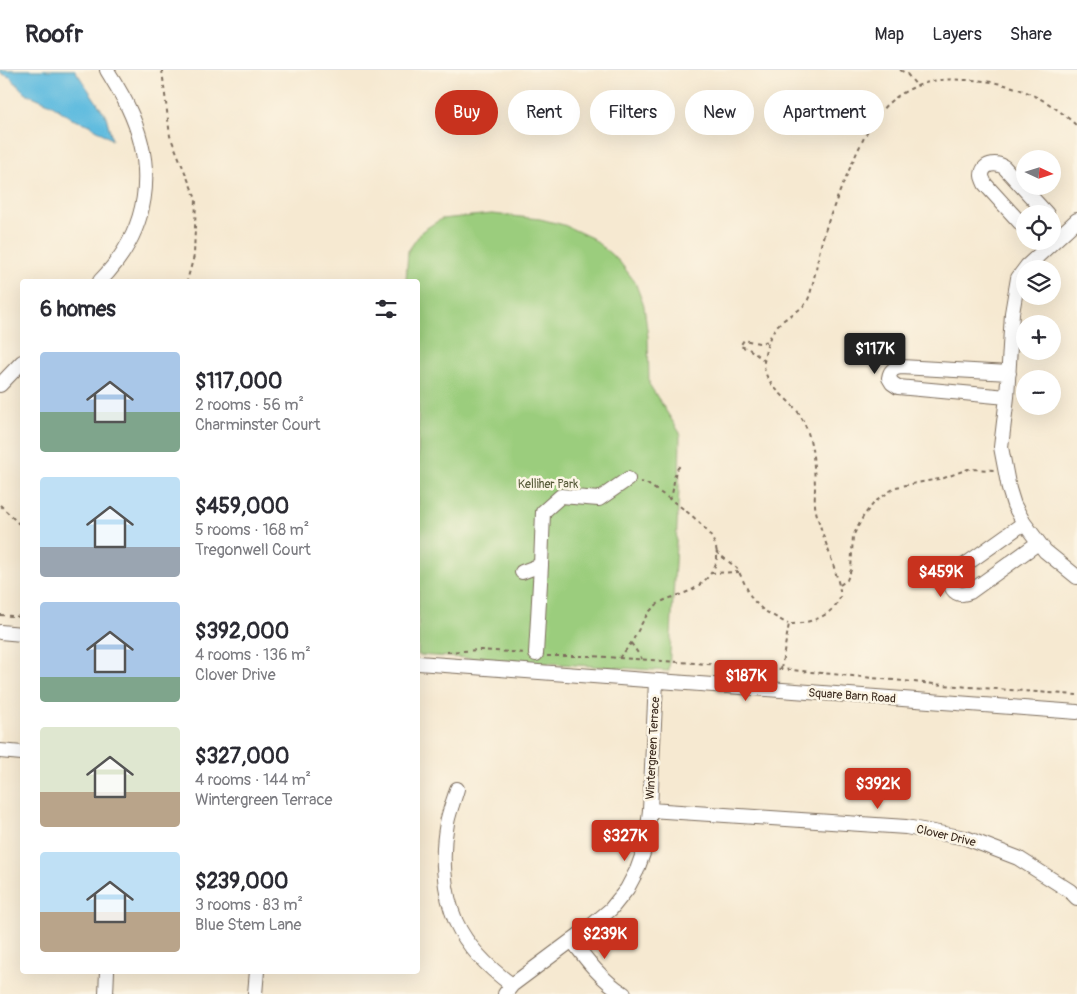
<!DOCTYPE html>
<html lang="en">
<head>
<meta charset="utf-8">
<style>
	body { margin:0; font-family:Pangolin,sans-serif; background:#f7f7f7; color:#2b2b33; height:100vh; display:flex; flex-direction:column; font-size:19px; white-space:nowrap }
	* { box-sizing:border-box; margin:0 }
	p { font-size:16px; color:#7c7c81 }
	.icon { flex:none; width:28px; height:28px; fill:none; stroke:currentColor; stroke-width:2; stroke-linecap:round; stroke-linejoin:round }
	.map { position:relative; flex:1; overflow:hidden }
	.drawer { position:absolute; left:20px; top:209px; width:400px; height:695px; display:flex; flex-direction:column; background:#fff; border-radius:5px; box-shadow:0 5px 20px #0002 }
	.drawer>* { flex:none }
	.banner { position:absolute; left:435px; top:20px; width:475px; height:45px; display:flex; gap:10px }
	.needle { width:32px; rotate:94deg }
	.tools { position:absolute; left:1016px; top:80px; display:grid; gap:10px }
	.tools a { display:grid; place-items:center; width:45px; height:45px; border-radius:50%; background:#fff; box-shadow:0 5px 20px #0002; font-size:25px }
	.price { position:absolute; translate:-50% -42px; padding:0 11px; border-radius:5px; background:#c8321e; color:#fff; font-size:16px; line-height:32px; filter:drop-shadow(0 1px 2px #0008) }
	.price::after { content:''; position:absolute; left:50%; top:30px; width:15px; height:11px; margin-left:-8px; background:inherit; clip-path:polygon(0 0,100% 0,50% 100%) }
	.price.active { background:#222; color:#fff }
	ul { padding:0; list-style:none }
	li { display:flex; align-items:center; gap:15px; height:125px; padding:0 20px }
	li span { display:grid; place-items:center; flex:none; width:140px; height:100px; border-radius:5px; color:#555 }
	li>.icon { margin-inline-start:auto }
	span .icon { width:60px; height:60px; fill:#fffc; stroke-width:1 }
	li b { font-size:21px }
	h2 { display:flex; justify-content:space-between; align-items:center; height:60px; padding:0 20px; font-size:21px }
	.chip { padding:0 18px; border-radius:22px; background:#fff; box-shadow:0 5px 20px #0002; font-size:18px; line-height:45px }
	.chip.active { background:#c8321e; color:#fff }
	header { display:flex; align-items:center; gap:30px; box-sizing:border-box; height:70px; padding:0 25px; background:#fff; border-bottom:1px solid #e1e1e2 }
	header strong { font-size:24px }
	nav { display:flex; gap:28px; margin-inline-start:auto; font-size:18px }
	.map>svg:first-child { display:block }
	.green { fill:#9bcd7d; stroke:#6b7c4e }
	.water { fill:#61bcdf; stroke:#4e737e }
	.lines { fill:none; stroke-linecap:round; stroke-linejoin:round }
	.minor-casing { stroke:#7c6d5d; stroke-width:16 }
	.path { stroke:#7c6d5d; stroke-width:2; stroke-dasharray:4 4; stroke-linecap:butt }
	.minor { stroke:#fff; stroke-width:14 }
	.labels { text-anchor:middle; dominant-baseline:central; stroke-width:5; stroke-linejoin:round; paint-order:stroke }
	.park-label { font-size:12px; fill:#585b3a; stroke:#fcf5e5 }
	.street-label { font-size:12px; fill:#3b2a1e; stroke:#fcf5e5 }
</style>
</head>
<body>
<header>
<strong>Roofr</strong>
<nav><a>Map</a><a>Layers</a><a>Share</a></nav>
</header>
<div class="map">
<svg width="1077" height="924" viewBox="0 0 1077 924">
	<rect width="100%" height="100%" fill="#fcf5e5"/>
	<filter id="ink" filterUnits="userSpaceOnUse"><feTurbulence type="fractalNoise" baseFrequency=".02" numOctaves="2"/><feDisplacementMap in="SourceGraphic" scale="10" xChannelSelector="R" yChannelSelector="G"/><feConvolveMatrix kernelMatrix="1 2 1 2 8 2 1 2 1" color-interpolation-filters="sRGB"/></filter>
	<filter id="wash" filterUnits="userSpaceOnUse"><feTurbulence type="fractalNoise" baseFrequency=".0096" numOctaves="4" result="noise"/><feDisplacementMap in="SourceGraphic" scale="20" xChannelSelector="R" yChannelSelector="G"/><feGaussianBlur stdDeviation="1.12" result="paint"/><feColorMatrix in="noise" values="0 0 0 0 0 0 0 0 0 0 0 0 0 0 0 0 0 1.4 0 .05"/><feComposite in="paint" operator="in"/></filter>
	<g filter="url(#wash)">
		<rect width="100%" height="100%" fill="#f6e9d1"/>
		<!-- green -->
		<path class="green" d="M492,144l48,5 24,6 28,13 27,23 16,21 9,24 4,31 1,47 31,49 -1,57 -10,181 -251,-16v-374h-12l2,-30 14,-20 19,-12z"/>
		<!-- water -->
		<path class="water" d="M0,0h75l31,46 6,24 -22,-15 -18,-6 -21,-15 -26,-11 -15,-16 -10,-4z"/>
	</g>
	<g filter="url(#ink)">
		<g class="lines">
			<defs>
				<path id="minor" d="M1077,150l-50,46 -9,12 -6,35 -5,84 -6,50 8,42 5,16 10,18 21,28 32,26
					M1025,158l-40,-44c-1,-3 -3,-6 -3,-8 0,-13 14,-14 22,-9l43,47
					M100,211c49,-50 58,-111 28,-174 -6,-13 -14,-25 -21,-37
					M0,315l22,-23
					M1007,327l-109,-10 -6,-4 -3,-5c1,-7 4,-10 12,-11l108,6
					M1024,453l-69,49 -5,9c2,12 9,16 20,11l68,-49
					M522,502l19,-7 2,-53 18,-16 38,3 29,-20
					M0,562l22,2
					M536,584l5,-89
					M418,593l659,49
					M0,681l22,2
					M457,719c-3,11 -8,23 -10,34 -6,31 -4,69 9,99 12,26 34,47 56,63
					M650,740l256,17 60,11 52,20 52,33 7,7
					M572,870c15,21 30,40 52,54
					M106,924l1,-23
					M255,924l2,-23
					M505,924l7,-9 79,-59 20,-17 16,-20 10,-19 9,-25 4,-35 6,-129"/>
			</defs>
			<!-- minor casing -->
			<use href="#minor" class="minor-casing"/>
			<!-- path -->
			<path class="path" d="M162,0l8,66 26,63 -2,57 -7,25
				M900,0l7,4 10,12
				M765,291l-16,-12 -9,-3 4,-6 15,3 10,-2
				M669,430c8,-12 1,-26 12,-35
				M0,435l18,18 4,2
				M716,482l21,16 15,31 11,11 25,14
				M711,503l28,-1
				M840,515l7,-5 4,-10 2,-34 11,-21 11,-13 21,-15 48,-9 24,-9 26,1
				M0,545l22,2
				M631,573l11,16
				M447,582l34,-2 44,3
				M547,586h44l190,13 163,16 133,10
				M619,588c4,-5 9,-10 12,-15 8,-12 12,-26 23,-36 12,-11 31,-11 44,-21 54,-41 -21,-81 -52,-103l-6,-1
				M781,599l8,-45c18,0 44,-7 51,-27 3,-12 -21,-69 -24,-86 -2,-8 -1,-17 -1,-25 -1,-25 -2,-49 -15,-71 -11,-18 -37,-29 -36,-53 1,-12 6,-30 15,-38 9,-9 26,-14 30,-27 6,-18 8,-37 13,-56 9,-31 23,-62 36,-91 7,-14 13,-28 23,-39 11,-14 32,-25 48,-29 13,-4 28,-2 41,-2 41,1 78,18 107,46"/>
			<!-- minor -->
			<use href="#minor" class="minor"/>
		</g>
	</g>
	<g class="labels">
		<!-- park labels -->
		<g class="park-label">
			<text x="548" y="414">Kelliher Park</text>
		</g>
		<!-- street labels -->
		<g class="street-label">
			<text transform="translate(852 626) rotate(4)">Square Barn Road</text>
			<text transform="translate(653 678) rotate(-87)">Wintergreen Terrace</text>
			<text transform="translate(946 766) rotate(13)">Clover Drive</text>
		</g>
	</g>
</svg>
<div class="tools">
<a><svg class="needle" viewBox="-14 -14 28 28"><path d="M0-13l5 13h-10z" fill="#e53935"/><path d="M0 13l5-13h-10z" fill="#7c7c81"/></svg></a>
<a><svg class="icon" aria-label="locate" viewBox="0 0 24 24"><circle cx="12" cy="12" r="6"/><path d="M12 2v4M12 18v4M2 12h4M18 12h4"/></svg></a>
<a><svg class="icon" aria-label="layers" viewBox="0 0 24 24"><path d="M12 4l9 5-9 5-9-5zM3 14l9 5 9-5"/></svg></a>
<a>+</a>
<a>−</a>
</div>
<b class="price active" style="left:875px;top:305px">$117K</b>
<b class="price" style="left:941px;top:528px">$459K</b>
<b class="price" style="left:746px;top:632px">$187K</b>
<b class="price" style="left:878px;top:740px">$392K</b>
<b class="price" style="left:625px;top:792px">$327K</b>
<b class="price" style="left:605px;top:890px">$239K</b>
<div class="banner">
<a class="chip active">Buy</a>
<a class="chip">Rent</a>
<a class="chip">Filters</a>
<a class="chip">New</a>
<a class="chip">Apartment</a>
</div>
<section class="drawer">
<h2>6 homes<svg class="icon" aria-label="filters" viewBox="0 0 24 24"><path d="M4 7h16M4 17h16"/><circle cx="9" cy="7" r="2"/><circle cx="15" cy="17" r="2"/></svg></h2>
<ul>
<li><span style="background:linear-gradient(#a9c7e8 60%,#7fa58c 0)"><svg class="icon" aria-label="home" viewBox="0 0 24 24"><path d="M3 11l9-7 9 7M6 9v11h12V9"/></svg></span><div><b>$117,000</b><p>2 rooms · 56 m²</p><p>Charminster Court</p></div></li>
<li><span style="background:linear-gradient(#bfe0f5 70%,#9aa5b1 0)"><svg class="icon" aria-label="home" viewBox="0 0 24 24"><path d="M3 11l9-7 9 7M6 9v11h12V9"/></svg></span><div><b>$459,000</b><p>5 rooms · 168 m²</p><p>Tregonwell Court</p></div></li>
<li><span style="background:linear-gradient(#a9c7e8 75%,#7fa58c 0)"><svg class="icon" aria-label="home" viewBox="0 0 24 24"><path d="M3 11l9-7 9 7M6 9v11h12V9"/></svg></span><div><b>$392,000</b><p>4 rooms · 136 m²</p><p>Clover Drive</p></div></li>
<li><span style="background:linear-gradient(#dfe7d0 65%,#b9a48a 0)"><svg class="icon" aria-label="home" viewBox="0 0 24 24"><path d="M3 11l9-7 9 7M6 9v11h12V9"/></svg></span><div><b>$327,000</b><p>4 rooms · 144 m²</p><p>Wintergreen Terrace</p></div></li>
<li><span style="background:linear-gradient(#bfe0f5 60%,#b9a48a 0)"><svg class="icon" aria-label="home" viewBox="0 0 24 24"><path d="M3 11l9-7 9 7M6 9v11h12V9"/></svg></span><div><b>$239,000</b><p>3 rooms · 83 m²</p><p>Blue Stem Lane</p></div></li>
</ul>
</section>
</div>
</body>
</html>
